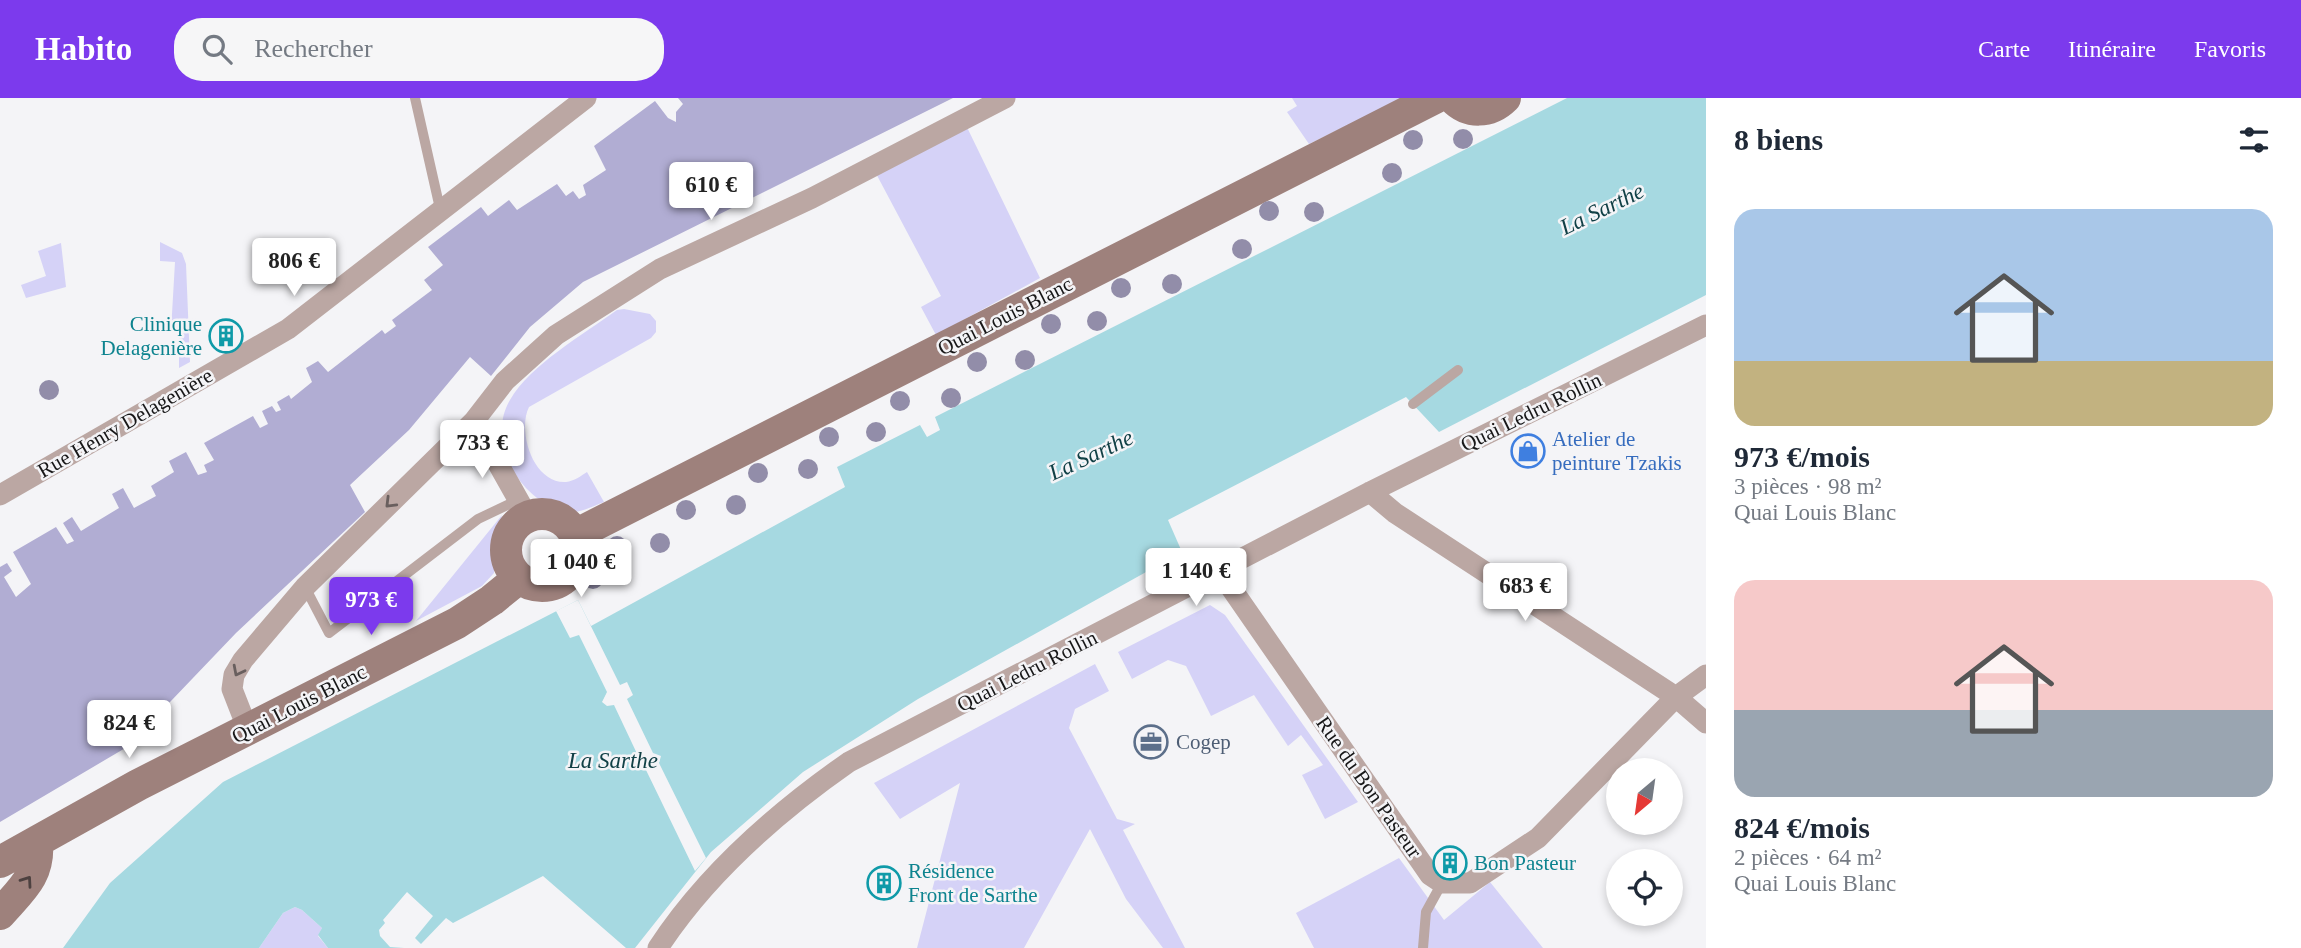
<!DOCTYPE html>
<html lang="fr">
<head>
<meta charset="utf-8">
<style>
	body { margin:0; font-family:"Times New Roman",serif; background:#f6f6f7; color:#1f2937; height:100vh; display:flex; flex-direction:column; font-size:26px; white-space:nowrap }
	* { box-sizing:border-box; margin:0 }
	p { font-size:23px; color:#747a83 }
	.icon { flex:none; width:38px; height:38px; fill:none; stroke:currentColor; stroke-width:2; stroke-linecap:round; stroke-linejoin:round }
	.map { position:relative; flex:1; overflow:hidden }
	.drawer { display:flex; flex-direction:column; background:#fff; width:595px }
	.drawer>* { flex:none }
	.needle { width:46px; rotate:209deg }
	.fabs { position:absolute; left:1606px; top:660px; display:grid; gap:14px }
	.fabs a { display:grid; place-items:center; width:77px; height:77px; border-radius:50%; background:#fff; box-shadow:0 4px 10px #0003; font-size:35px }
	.price { position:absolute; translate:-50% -60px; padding:0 16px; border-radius:7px; background:#fff; color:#222; font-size:23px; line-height:46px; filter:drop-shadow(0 2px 4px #0008) }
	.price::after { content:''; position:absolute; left:50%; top:42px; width:21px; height:16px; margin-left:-10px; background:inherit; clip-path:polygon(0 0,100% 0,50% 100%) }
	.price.current { background:#7c3aed; color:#fff }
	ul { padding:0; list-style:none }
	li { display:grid; align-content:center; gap:14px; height:371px; padding:0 28px }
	li span { display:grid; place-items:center; height:217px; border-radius:21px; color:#555 }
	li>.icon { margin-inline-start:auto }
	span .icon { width:126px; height:126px; fill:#fffc; stroke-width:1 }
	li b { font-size:30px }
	h2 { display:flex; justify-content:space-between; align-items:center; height:84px; padding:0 28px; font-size:30px }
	header { display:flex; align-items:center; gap:42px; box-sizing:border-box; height:98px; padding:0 35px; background:#7c3aed; color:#fff }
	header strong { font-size:33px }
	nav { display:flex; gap:38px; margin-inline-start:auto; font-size:24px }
	.search { width:490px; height:63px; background:#f6f6f7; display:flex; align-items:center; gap:18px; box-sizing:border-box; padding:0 24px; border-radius:28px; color:#747a83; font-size:26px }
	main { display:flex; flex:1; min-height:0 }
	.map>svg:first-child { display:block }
	.green { fill:#d5d2f7 }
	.forest { fill:#b1add3 }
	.water { fill:#a6d9e1 }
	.pier { fill:#f4f4f7 }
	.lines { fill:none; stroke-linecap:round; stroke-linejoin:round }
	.lane { stroke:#bba7a3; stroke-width:10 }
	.street { stroke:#bba7a3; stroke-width:21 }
	.secondary { stroke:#9e817c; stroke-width:32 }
	.tree { fill:#928da9 }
	.oneway { stroke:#695f5e }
	.oneway2 { stroke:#4d4140 }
	.labels { text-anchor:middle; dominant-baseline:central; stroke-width:5; stroke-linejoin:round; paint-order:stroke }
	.street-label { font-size:21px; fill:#171718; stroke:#f4f4f7 }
	.culture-label { font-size:21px; fill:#0d838f; stroke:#f4f4f7; text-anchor:start }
	.shop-label { font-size:21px; fill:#366cbe; stroke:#f4f4f7; text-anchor:start }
	.service-label { font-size:21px; fill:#4e5e75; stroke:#f4f4f7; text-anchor:start }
	.water-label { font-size:23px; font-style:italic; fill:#114046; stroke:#f4f4f7 }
</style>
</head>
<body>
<header>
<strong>Habito</strong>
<div class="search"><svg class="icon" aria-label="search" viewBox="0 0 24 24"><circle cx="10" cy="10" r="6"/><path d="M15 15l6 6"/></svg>Rechercher</div>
<nav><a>Carte</a><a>Itinéraire</a><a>Favoris</a></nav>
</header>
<main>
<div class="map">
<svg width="1706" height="850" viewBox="0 0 1706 850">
	<rect width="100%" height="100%" fill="#f4f4f7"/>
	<!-- green -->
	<path class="green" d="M1292,0h110l-93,46 -22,-32 10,-6z
		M963,21l77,159 -104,57 -15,-28 20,-11 -69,-130z
		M160,144l22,11 4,11 4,98 -11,6v-36l-8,-1 4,-69 -15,-1z
		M61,145l5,44 -40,11 -5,-13 25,-9 -8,-25z
		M624,211l26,5 6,7v11l-5,6 -122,69c-12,24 4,77 37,75 8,-1 15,-6 21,-10l17,30c-9,3 -21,10 -31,10 -49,-3 -89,-69 -63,-112 20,-35 74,-66 107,-90z
		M502,417l-8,24v34l-12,13 -66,35z
		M1210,507l15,10 133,187 -33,17 -23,-44 21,-10 -22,-30 -13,11 -34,-51 -43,21 -25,-50 -18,-6 -36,19 -14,-27z
		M1095,566l14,27 -34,18 -6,19 48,91 18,5 -12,6 62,118h-22l-37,-49 -36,-70 -66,119h-107l43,-165 -60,36 -26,-36z
		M1399,760l45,62 46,-38 53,66h-229l-18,-35z
		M295,809l7,3 20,18 -4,8 10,12h-69l24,-35z"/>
	<!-- forest -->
	<path class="forest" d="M678,0h275l-370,184 -53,45 -39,49 -21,-19 -61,73 -59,55 15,27 -129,121 -109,114 -127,75v-255l7,-4 5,8 -8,6 12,20 15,-13 -18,-32 43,-25 11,17 7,-3 -11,-18 9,-6 9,14 38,-23 -7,-14 11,-6 11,20 22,-12 -5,-10 23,-14 -5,-11 17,-9 12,23 9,-3 -3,-7 10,-5 -10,-17 49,-27 7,12 8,-4 -6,-13 10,-5 4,6 5,-2 -4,-8 12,-7 2,4 21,-17 -6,-14 12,-7 10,11 54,-42 3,4 11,-8 -4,-6 40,-30 -8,-10 19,-15 -15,-18 53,-40 7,9 21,-16 8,10 40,-26 9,12 7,-5 6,8 7,-4 -3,-10 23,-15 -12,-24 61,-45 13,17 8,4v-10l7,-8z"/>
	<!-- water -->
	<path class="water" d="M1567,0h139v197l-267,137 -33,-35 -238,123 14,32 -264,147 -115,73 -92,80 -76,96h-9l-83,-72 -90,47 -7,-5 -25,26 -6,-6 18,-22 -26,-24 -24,28 2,3 -6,7 1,6 10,11 14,1h-76l-10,-13 4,-7 -20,-18 -7,-3 -12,6 -24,35h-196l47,-65 113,-101 355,-182 13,26 254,-139 -8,-20 83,-42 7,12 13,-7 -5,-13z"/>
	<!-- pier -->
	<path class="pier" d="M578,502l42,85 7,-3 6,13 -6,4 26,54 8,3 -2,7 47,95 -11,13 -49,-101h-8l-2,-4 4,-6 -26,-55 -7,1 -5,-4 5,-10 -28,-57 -9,3 -14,-27z"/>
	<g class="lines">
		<!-- lane -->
		<path class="lane" d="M415,0l26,115
			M1413,306l45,-34
			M305,489l24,46 149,-114 40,-19
			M1423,850l3,-36 16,-29"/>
		<!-- street -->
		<path class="street" d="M474,323l54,96
			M1370,394l25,21 281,184 30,26
			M0,397l288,-166 298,-231
			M1220,474l210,303 12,8h28l68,-45 138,-141 30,-22
			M248,632l-16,-41 2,-14 9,-15 62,-73 169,-166 31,-40 51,-46 104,-66 152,-71 193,-100
			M658,850c49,-75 118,-135 191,-186l521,-270 336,-167"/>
		<!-- secondary -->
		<path class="secondary" d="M1453,0c15,16 37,15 52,0
			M506 452a36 36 0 1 1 72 0a36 36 0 1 1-72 0Z
			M575,437l860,-437
			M0,764l138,-77 319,-162 35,-23 27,-22
			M0,816c21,-24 40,-38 37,-72"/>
	</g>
	<!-- trees -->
	<g class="tree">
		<circle cx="1463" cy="41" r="10"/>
		<circle cx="1413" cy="42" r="10"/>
		<circle cx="1392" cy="75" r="10"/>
		<circle cx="1269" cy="113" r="10"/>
		<circle cx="1314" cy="114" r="10"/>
		<circle cx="1242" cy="151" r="10"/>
		<circle cx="1172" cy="186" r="10"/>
		<circle cx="1121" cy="190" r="10"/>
		<circle cx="1097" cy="223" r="10"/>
		<circle cx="1051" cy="226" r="10"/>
		<circle cx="1025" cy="262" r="10"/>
		<circle cx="977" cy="264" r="10"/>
		<circle cx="49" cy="292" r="10"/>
		<circle cx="951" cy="300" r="10"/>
		<circle cx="900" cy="303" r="10"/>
		<circle cx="876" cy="334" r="10"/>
		<circle cx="829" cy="339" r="10"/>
		<circle cx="808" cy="371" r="10"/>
		<circle cx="758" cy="375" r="10"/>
		<circle cx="736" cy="407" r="10"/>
		<circle cx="686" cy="412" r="10"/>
		<circle cx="660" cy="445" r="10"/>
		<circle cx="617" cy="448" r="10"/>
		<circle cx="593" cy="481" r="10"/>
	</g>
	<!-- one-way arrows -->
	<defs><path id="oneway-chevron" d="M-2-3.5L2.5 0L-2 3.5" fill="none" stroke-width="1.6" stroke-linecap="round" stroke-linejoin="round" transform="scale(1.75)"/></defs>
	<g class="oneway">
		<use href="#oneway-chevron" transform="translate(390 405) rotate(135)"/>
		<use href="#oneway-chevron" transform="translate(238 573) rotate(117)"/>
	</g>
	<use class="oneway2" href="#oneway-chevron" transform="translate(27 783) rotate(-55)"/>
	<!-- icons -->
	<defs>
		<symbol id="building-ring" viewBox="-11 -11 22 22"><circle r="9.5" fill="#f4f4f7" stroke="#0f9aa8" stroke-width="1.5"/><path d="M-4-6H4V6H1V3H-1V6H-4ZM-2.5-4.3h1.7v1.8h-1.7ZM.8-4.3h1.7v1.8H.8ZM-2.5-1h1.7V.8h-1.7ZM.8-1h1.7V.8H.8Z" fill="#0f9aa8"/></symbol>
		<symbol id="shop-ring" viewBox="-11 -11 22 22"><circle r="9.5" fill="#f4f4f7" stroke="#3f7fe0" stroke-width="1.5"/><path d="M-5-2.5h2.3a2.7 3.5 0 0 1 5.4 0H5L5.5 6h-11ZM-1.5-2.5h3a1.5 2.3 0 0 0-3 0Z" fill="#3f7fe0"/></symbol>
		<symbol id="office-ring" viewBox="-11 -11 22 22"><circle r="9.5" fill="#f4f4f7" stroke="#5c6f8a" stroke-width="1.5"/><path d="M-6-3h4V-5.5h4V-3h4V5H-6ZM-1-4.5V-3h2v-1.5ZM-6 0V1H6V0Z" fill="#5c6f8a"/></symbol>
	</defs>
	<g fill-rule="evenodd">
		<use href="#building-ring" x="207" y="219" width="38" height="38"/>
		<use href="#shop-ring" x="1509" y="334" width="38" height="38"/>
		<use href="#office-ring" x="1132" y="625" width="38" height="38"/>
		<use href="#building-ring" x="1431" y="746" width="38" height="38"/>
		<use href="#building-ring" x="865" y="766" width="38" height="38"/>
	</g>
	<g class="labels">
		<!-- street labels -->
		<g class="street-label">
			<text transform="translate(1005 218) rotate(-27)">Quai Louis Blanc</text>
			<text transform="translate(1531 314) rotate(-26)">Quai Ledru Rollin</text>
			<text transform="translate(125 325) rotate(-30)">Rue Henry Delagenière</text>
			<text transform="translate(1027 573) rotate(-27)">Quai Ledru Rollin</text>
			<text transform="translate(299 606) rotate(-27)">Quai Louis Blanc</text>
			<text transform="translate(1369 689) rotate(55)">Rue du Bon Pasteur</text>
		</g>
		<!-- culture labels -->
		<g class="culture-label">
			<text x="202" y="226" text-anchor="end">Clinique<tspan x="202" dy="24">Delagenière</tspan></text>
			<text x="1474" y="765">Bon Pasteur</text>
			<text x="908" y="773">Résidence<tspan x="908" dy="24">Front de Sarthe</tspan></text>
		</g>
		<!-- shop labels -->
		<g class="shop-label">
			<text x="1552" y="341">Atelier de<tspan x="1552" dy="24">peinture Tzakis</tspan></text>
		</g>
		<!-- service labels -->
		<g class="service-label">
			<text x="1176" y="644">Cogep</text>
		</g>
		<!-- water labels -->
		<g class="water-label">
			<text transform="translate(1602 111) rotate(-26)">La Sarthe</text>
			<text transform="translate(1091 357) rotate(-25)">La Sarthe</text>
			<text x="613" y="662">La Sarthe</text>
		</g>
	</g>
</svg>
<div class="fabs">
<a><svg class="needle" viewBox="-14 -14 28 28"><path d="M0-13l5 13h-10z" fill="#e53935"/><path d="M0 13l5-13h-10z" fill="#747a83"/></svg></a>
<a><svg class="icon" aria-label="locate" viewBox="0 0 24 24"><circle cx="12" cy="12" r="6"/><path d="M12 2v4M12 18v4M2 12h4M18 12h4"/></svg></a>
</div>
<b class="price" style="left:711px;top:124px">610 €</b>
<b class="price" style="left:294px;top:200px">806 €</b>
<b class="price" style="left:482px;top:382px">733 €</b>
<b class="price" style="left:581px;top:501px">1 040 €</b>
<b class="price" style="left:1196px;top:510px">1 140 €</b>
<b class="price" style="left:1525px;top:525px">683 €</b>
<b class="price current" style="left:371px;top:539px">973 €</b>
<b class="price" style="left:129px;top:662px">824 €</b>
</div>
<section class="drawer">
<h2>8 biens<svg class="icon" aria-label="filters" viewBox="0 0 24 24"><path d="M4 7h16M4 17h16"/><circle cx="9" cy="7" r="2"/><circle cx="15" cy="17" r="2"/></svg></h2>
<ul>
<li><span style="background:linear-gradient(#a9c7e8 70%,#c2b280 0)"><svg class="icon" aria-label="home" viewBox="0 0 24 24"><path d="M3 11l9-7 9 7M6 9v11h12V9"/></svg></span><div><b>973 €/mois</b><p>3 pièces · 98 m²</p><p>Quai Louis Blanc</p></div></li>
<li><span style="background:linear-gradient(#f6c9c9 60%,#9aa5b1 0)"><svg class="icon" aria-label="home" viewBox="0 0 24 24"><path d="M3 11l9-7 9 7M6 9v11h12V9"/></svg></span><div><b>824 €/mois</b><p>2 pièces · 64 m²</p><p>Quai Louis Blanc</p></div></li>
</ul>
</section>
</main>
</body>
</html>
